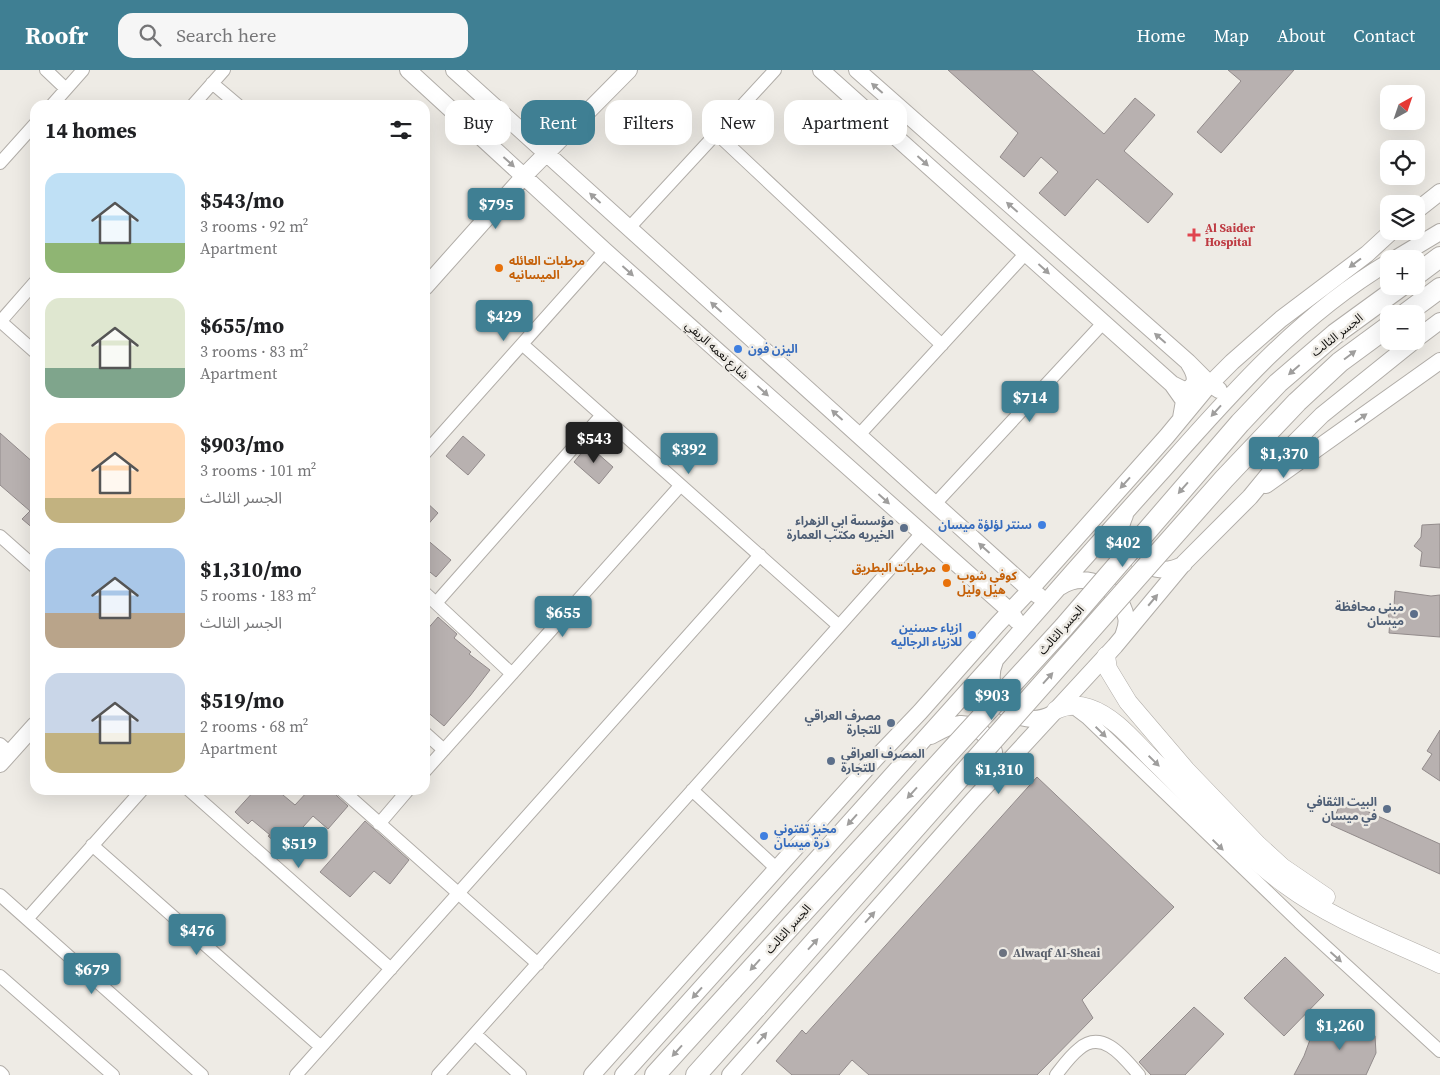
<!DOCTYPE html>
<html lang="en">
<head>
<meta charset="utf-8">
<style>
	body { margin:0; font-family:"Source Serif 4","Noto Sans Arabic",serif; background:#f6f6f6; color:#202124; height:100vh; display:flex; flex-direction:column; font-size:19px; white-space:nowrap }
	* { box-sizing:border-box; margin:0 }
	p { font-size:16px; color:#757577 }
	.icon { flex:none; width:28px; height:28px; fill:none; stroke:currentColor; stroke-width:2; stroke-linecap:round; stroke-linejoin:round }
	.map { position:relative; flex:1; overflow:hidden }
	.drawer { position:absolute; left:30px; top:30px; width:400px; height:695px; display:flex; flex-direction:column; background:#fff; border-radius:15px; box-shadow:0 5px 20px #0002 }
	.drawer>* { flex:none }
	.hud { position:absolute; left:445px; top:30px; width:475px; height:45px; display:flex; gap:10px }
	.needle { width:32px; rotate:40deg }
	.buttons { position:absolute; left:1380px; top:15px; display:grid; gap:10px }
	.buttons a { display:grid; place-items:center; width:45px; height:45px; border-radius:10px; background:#fff; box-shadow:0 5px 20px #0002; font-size:25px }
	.price { position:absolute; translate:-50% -42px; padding:0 11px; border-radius:5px; background:#3f7f93; color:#fff; font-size:16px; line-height:32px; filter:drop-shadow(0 1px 2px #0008) }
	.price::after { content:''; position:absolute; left:50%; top:30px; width:15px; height:11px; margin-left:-8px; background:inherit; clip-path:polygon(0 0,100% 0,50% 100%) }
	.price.current { background:#222; color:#fff }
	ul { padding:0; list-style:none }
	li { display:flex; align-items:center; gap:15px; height:125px; padding:0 15px }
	li span { display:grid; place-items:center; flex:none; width:140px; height:100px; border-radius:15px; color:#555 }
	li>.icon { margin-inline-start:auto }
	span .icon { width:60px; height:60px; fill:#fffc; stroke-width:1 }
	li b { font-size:21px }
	h2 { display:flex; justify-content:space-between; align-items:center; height:60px; padding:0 15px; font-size:21px }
	.tag { padding:0 18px; border-radius:15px; background:#fff; box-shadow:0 5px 20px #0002; font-size:18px; line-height:45px }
	.tag.current { background:#3f7f93; color:#fff }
	header { display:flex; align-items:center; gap:30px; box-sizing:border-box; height:70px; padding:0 25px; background:#3f7f93; color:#fff }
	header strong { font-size:24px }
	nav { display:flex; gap:28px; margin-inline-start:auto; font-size:18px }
	.search { width:350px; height:45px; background:#f6f6f6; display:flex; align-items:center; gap:12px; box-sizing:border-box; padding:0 18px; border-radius:15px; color:#757577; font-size:19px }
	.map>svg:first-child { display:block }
	.building { fill:#b8b1b0; stroke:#928b8b }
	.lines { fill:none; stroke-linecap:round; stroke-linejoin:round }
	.minor-casing { stroke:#b1ada8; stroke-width:14 }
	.tertiary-casing { stroke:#b1ada8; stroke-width:18 }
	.secondary-casing { stroke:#b1ada8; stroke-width:19 }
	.primary-casing { stroke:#b1ada8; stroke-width:22 }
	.minor { stroke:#fff; stroke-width:12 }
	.tertiary { stroke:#fff; stroke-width:16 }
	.secondary { stroke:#fff; stroke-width:18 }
	.primary { stroke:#fff; stroke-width:20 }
	.primary-bridge-casing { stroke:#b1ada8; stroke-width:22; stroke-linecap:butt }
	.primary-bridge { stroke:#fff; stroke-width:20 }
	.oneway { fill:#9f9e9d }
	.health-dot { fill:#e0444e; stroke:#eeebe5; stroke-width:2 }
	.food-dot { fill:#e8710a; stroke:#eeebe5; stroke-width:2 }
	.shop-dot { fill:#3f7fe0; stroke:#eeebe5; stroke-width:2 }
	.service-dot { fill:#5c6f8a; stroke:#eeebe5; stroke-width:2 }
	.worship-dot { fill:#6b7280; stroke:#eeebe5; stroke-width:2 }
	.labels { text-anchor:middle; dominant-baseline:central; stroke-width:5; stroke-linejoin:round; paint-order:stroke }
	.health-label { font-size:12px; font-weight:bold; fill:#be3a42; stroke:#eeebe5; text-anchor:start }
	.food-label { font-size:12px; font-weight:bold; fill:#c56008; stroke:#eeebe5; text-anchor:start }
	.street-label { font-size:12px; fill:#0e0d0b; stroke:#eeebe5 }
	.shop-label { font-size:12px; font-weight:bold; fill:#366cbe; stroke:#eeebe5; text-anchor:start }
	.service-label { font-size:12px; font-weight:bold; fill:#4e5e75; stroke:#eeebe5; text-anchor:end }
	.worship-label { font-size:12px; font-weight:bold; fill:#5b616d; stroke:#eeebe5; text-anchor:start }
</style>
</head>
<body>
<header>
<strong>Roofr</strong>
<div class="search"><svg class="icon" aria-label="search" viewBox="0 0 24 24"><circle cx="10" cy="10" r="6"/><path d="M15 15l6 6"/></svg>Search here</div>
<nav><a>Home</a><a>Map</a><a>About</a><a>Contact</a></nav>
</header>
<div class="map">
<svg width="1440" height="1005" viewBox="0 0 1440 1005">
	<rect width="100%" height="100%" fill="#eeebe5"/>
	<!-- building -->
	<path class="building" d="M948,0h84l72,64 31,-36 20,17 -31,36 49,43 -25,29 -51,-44 -32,37 -26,-23 19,-21 -17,-15 -17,20 -24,-20 18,-24z
		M1228,0h66l-73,83 -24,-21 44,-51z
		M0,363l35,31v66l-13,-11 8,-8 -30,-26z
		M463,366l22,19 -17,20 -22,-19z
		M588,375l25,22 -14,17 -25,-22z
		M425,431l13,12 -13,15z
		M1440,454v44l-20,-2 2,-14 -8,-6 7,-9 1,-12z
		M425,468l26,22 -15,17 -11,-9z
		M1395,521l36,5 9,-1v42l-51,-4 1,-13 -3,-8 7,-7z
		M438,547l19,17 -3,4 17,14 -2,2 21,16 -20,26 -26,30 -19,-16v-78z
		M1440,660v51l-18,-12 10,-15 -5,-3z
		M1037,707l137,130 -92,93 11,18 -56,57h-168l-17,-15 -13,15h-47l-16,-14 26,-31 4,4z
		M255,720h22l18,15 14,-15h24l4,6 11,10 -20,23 -15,-13 -30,33 -15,-13 2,-1 -18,-15 -4,4 -13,-12z
		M1342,730l98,44v30l-109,-49z
		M365,751l44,39 -19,24 -16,-13 -24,26 -30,-25z
		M1285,887l39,38 -40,41 -40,-38z
		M1194,937l30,27 -39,41h-34l-12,-13z
		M1349,949l17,6 9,11 1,17 -10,22h-72l10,-19 7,-19 13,-11z"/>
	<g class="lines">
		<defs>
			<path id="minor" d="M46,0l20,19
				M212,13l26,22
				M52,35l31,-35
				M193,35l31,-35
				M716,63l226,212
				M0,93l35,-39
				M629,158l146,-158
				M0,251l35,31
				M0,252l35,-40
				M522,274l317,282
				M859,365l167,-182
				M425,383l180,-202
				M935,434l169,-182
				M0,466l35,31
				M425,523l87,81
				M436,533l166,-188
				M1069,638l6,1 12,9 212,204 141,129
				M425,663l19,17
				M0,674l10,9
				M425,701l255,-285
				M189,720l202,179
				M342,720l196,174
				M692,720l85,79
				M379,754l29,-34
				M92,775l229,202
				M0,825l202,180
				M27,849l115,-129
				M0,906l113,99
				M475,964l45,41
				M0,1002l3,3
				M296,1005l464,-520
				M438,1005l484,-542
				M1056,1005c7,-9 14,-19 23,-26 24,-21 46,10 60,26"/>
			<path id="tertiary" d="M408,0l197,181 405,360 6,9
				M454,0l576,520 9,6
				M821,0l351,314 12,17 -3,17
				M857,0l331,292 22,22 9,6
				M1416,141l24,-19
				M1395,189l45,-27
				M425,217l99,-111 105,-106
				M1416,269l24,-18
				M1172,314l12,6c15,-4 12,-15 5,-26
				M1266,415l174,-124
				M1125,445c-3,7 -6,15 -5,23 1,6 7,11 11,16 15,15 34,21 53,10
				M1060,517c26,-17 60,0 66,30 2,7 -1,13 -3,19
				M995,591c-15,36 24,71 57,53
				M931,666c9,-5 19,-11 29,-12 15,-1 32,14 34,28 2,11 -3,22 -7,31
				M0,694l35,-39
				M592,1005l285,-318 43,-45 77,-87 33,-35 137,-154 43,-52 22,-22 49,-43 86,-65 25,-23
				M623,1005l373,-416c54,-62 108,-123 163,-184 69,-78 139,-159 230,-213
				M730,1005l243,-275 142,-154 69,-83 66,-66 45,-55 27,-27 92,-74"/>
			<path id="secondary" d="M1106,586l2,13 20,33 58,68 72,75 24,22 44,30
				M1056,640c12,-5 21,-6 33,-2 27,9 47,36 67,55 42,41 82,87 130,122 46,34 102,55 154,79"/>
			<path id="primary" d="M1416,205l24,-18
				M1405,244l35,-26
				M655,1005l78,-86
				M696,1005l61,-68"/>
		</defs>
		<!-- minor casing -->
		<use href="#minor" class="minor-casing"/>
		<!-- tertiary casing -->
		<use href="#tertiary" class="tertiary-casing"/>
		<!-- secondary casing -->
		<use href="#secondary" class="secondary-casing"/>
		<!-- primary casing -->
		<use href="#primary" class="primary-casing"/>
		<!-- minor -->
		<use href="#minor" class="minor"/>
		<!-- tertiary -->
		<use href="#tertiary" class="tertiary"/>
		<!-- secondary -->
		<use href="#secondary" class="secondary"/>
		<!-- primary -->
		<use href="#primary" class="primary"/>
		<defs>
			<path id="primary-bridge" d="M733,919l331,-362 176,-204 38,-40 57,-49 66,-48
				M757,937l467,-528 73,-77 43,-40 49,-36"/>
		</defs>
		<!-- primary-bridge casing -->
		<use href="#primary-bridge" class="primary-bridge-casing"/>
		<!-- primary-bridge -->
		<use href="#primary-bridge" class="primary-bridge"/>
	</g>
	<!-- one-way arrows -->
	<defs><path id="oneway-solid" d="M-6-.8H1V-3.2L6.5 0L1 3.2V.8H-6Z" transform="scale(1.25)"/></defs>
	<g class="oneway">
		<use href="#oneway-solid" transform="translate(877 18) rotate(-139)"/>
		<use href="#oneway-solid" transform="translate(923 91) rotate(42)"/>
		<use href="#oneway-solid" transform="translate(509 92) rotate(42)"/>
		<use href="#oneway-solid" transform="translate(595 128) rotate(-138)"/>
		<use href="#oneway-solid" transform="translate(1012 137) rotate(-139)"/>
		<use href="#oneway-solid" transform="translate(1355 193) rotate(143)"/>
		<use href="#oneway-solid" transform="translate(1044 199) rotate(42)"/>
		<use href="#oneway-solid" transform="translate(628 201) rotate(42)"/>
		<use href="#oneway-solid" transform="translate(716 237) rotate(-138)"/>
		<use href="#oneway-solid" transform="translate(1160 268) rotate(-139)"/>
		<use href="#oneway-solid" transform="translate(1350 285) rotate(-37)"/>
		<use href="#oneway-solid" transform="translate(1294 300) rotate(139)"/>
		<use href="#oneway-solid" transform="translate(763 321) rotate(42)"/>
		<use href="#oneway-solid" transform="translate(1216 341) rotate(132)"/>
		<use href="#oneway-solid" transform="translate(837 345) rotate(-138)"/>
		<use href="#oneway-solid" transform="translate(1361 348) rotate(-35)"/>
		<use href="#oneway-solid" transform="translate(1125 413) rotate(132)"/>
		<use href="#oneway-solid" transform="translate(1183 418) rotate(131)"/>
		<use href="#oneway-solid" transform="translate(884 429) rotate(42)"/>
		<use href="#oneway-solid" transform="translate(984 478) rotate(-138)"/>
		<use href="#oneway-solid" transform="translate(1153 530) rotate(-50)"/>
		<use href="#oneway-solid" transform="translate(1048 608) rotate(-48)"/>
		<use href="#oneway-solid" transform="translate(1101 662) rotate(44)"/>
		<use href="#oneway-solid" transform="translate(1154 691) rotate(44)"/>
		<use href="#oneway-solid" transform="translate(912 723) rotate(132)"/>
		<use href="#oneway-solid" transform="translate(852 750) rotate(132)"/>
		<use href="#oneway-solid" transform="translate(1218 775) rotate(44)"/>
		<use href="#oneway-solid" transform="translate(870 847) rotate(-48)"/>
		<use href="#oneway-solid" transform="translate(813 874) rotate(-48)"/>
		<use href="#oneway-solid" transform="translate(1336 887) rotate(42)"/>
		<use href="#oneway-solid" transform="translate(755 895) rotate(132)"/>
		<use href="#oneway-solid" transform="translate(697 923) rotate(132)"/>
		<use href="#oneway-solid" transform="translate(762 968) rotate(-49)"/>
		<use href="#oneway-solid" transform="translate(677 981) rotate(132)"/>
	</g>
	<!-- markers -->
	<path class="health-dot" d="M1191.5 157.5h5v5h5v5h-5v5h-5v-5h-5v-5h5z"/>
	<g class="food-dot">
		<circle cx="499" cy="198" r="5"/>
		<circle cx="946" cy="498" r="5"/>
		<circle cx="947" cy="513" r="5"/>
	</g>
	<g class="shop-dot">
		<circle cx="738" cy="279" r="5"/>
		<circle cx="1042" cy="455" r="5"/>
		<circle cx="972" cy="565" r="5"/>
		<circle cx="764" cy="766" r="5"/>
	</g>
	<g class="service-dot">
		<circle cx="904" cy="458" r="5"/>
		<circle cx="1414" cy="544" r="5"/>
		<circle cx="891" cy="653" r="5"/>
		<circle cx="831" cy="691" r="5"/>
		<circle cx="1387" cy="739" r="5"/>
	</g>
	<circle class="worship-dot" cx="1003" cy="883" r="5"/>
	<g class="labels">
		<!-- health labels -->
		<g class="health-label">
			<text x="1205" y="158">ِAl Saider<tspan x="1205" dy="14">Hospital</tspan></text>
		</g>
		<!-- food labels -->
		<g class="food-label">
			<text x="509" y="191">مرطبات العائله<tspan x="509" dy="14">الميسانيه</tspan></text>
			<text x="936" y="498" text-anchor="end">مرطبات البطريق</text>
			<text x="957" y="506">كوفي شوب<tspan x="957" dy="14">هيل وليل</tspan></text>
		</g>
		<!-- street labels -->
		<g class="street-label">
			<text transform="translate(1337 265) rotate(-38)">الجسر الثالث</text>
			<text transform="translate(717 280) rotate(42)">شارع نعمه الريفي</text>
			<text transform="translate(1061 560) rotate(-48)">الجسر الثالث</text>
			<text transform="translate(788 859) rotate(-48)">الجسر الثالث</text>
		</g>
		<!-- shop labels -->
		<g class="shop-label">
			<text x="748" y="279">اليزن فون</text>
			<text x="1032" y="455" text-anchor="end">سنتر لؤلؤة ميسان</text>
			<text x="962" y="558" text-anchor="end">ازياء حسنين<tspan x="962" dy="14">للازياء الرجاليه</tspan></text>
			<text x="774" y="759">مخبز تفتوني<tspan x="774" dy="14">درة ميسان</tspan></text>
		</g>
		<!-- service labels -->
		<g class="service-label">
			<text x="894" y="451">مؤسسة ابي الزهراء<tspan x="894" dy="14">الخيريه مكتب العمارة</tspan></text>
			<text x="1404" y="537">مبنى محافظة<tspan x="1404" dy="14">ميسان</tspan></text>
			<text x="881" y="646">مصرف العراقي<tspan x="881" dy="14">للتجارة</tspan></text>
			<text x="841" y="684" text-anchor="start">المصرف العراقي<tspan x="841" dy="14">للتجارة</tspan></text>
			<text x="1377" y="732">البيت الثقافي<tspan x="1377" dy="14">في ميسان</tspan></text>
		</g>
		<!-- worship labels -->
		<g class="worship-label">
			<text x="1013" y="883">Alwaqf Al-Sheai</text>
		</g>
	</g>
</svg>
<div class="buttons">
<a><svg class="needle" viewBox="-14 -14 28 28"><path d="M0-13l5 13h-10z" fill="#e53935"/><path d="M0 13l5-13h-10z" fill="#757577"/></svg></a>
<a><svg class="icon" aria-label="locate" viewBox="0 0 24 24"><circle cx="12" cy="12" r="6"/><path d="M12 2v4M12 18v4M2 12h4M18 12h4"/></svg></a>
<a><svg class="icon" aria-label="layers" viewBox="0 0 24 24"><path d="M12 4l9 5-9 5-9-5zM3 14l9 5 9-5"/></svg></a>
<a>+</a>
<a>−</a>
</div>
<b class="price" style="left:496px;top:160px">$795</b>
<b class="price" style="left:504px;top:272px">$429</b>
<b class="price" style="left:1030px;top:353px">$714</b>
<b class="price current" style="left:594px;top:394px">$543</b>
<b class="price" style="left:689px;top:405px">$392</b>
<b class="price" style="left:1284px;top:409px">$1,370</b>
<b class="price" style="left:1123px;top:498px">$402</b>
<b class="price" style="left:563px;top:568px">$655</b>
<b class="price" style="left:992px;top:651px">$903</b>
<b class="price" style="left:999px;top:725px">$1,310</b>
<b class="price" style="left:299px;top:799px">$519</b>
<b class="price" style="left:197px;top:886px">$476</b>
<b class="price" style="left:92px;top:925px">$679</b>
<b class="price" style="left:1340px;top:981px">$1,260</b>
<div class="hud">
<a class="tag">Buy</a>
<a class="tag current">Rent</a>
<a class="tag">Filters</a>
<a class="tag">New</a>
<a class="tag">Apartment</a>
</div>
<section class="drawer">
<h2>14 homes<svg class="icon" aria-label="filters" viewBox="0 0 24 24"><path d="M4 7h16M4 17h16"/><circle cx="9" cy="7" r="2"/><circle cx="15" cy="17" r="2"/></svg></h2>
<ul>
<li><span style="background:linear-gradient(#bfe0f5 70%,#8fb573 0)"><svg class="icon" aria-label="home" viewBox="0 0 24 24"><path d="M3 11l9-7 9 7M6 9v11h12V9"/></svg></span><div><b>$543/mo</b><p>3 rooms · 92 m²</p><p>Apartment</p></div></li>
<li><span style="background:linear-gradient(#dfe7d0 70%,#7fa58c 0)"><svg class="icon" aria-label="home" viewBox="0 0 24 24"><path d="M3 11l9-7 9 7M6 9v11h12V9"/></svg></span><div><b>$655/mo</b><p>3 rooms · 83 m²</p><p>Apartment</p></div></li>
<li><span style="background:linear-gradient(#ffd9b3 75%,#c2b280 0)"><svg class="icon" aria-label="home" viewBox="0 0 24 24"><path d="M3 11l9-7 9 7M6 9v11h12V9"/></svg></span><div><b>$903/mo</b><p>3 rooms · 101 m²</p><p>الجسر الثالث</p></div></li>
<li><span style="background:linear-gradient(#a9c7e8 65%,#b9a48a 0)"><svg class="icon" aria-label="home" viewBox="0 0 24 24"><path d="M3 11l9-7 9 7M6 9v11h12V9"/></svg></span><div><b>$1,310/mo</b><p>5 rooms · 183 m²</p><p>الجسر الثالث</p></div></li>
<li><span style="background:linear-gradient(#c9d6e8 60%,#c2b280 0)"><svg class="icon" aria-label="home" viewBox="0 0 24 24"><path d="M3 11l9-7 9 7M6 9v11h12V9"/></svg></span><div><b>$519/mo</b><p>2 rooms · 68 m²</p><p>Apartment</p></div></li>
</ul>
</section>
</div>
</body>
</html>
